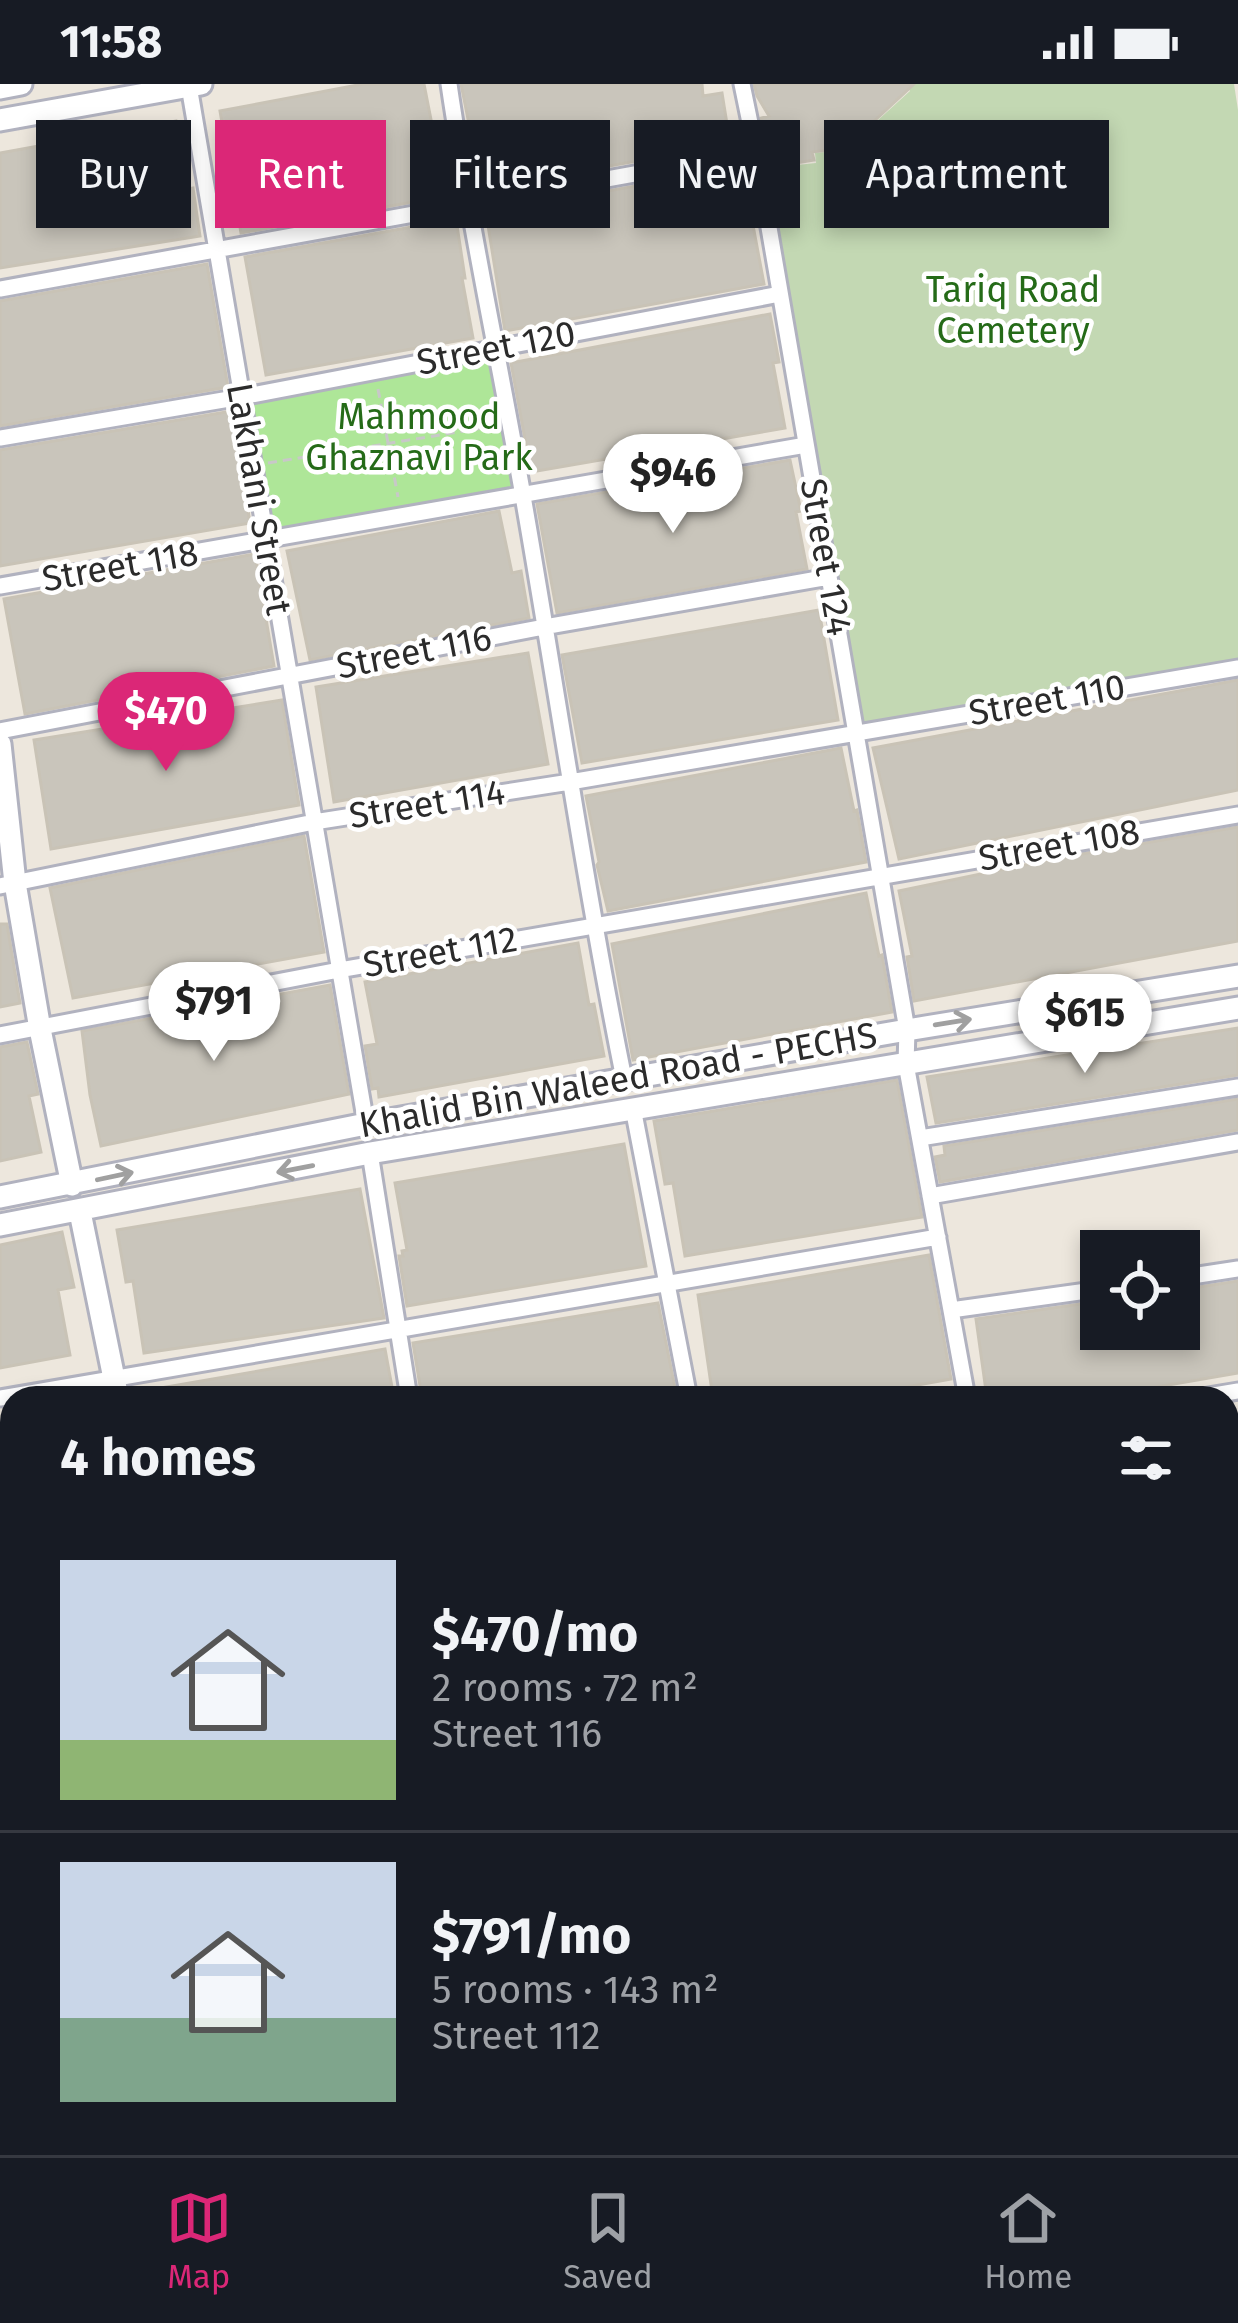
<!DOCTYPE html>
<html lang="en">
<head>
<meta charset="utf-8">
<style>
	body { margin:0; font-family:"Fira Sans",sans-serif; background:#20242c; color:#f1f3f6; height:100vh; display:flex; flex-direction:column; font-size:45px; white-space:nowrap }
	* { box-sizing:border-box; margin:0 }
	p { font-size:39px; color:#9ea1a6 }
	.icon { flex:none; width:66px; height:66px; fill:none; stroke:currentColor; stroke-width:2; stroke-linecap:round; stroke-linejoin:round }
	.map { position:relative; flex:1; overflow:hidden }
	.panel { position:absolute; left:0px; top:1302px; width:1239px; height:771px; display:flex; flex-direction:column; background:#171b24; border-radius:36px 36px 0 0; box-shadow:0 6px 18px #0003 }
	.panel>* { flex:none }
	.banner { position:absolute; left:36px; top:36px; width:1167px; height:108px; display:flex; gap:24px }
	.controls { position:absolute; left:1080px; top:1146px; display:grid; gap:24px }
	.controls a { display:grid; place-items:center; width:120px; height:120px; border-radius:0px; background:#171b24; box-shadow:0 6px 18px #0003; font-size:60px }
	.price { position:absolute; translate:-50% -102px; padding:0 27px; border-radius:42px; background:#fff; color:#222; font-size:39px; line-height:78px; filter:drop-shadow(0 3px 6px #0008) }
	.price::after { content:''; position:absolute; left:50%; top:72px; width:36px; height:27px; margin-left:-18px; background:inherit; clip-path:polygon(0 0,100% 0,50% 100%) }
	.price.on { background:#db2777; color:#fff }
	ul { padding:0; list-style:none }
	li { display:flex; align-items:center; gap:36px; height:300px; padding:0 60px }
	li+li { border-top:3px solid #363941 }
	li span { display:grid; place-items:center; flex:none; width:336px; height:240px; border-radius:0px; color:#555 }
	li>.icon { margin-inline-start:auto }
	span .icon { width:144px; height:144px; fill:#fffc; stroke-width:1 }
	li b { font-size:51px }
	h2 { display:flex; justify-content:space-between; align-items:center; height:144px; padding:0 60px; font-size:51px }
	.pill { padding:0 42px; border-radius:0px; background:#171b24; box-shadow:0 6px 18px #0003; font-size:42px; line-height:108px }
	.pill.on { background:#db2777; color:#fff }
	.status { display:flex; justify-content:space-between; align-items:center; height:84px; padding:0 60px; background:#171b24; direction:ltr }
	.status svg { height:33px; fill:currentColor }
	.dock { display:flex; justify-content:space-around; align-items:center; height:168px; border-top:3px solid #363941; background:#171b24; font-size:33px; color:#9ea1a6 }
	.dock a { display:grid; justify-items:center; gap:6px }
	.dock .on { color:#db2777 }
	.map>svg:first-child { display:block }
	.green { fill:#aee698 }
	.cemetery { fill:#c3d8b3 }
	.building { fill:#c9c5bb; stroke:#c9c3b6; stroke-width:3 }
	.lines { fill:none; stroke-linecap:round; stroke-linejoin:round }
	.street-casing { stroke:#b1b2bf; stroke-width:21 }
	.secondary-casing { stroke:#b1b2bf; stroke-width:27 }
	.path { stroke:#c8c8c8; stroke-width:3; stroke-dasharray:9 6; stroke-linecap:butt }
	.street { stroke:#fff; stroke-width:15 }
	.secondary { stroke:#fff; stroke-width:21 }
	.oneway { stroke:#a0a0a0 }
	.labels { text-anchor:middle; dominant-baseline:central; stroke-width:9; stroke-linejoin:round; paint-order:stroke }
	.park-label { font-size:36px; fill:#256b18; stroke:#fff }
	.street-label { font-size:36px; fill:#2b2b2b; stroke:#fff }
</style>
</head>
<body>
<div class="status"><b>11:58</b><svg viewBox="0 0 49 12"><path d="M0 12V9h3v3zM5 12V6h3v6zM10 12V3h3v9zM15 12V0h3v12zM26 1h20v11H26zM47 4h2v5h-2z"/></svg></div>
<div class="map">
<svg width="1238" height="2071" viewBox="0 0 1238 2071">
	<rect width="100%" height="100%" fill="#ede7dd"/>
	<!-- green -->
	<path class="green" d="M494,264l29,147 -257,46 -25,-144z"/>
	<!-- cemetery -->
	<path class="cemetery" d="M906,0h328l4,26v558l-382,64 -96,-563 56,-6 -1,-10 30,-3 65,-59z"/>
	<!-- building -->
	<path class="building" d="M363,0h61l22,112 -205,37 -21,-122z
		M461,0h241l1,12 19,-3 5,31 11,-2 4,20 -260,47z
		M754,0h160l-69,64 -33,4 2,8 -43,7 -10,-49 8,-2 -12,-20z
		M176,37l12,68 5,-1 7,48 -200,32v-115z
		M746,82l1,6h-4l21,112 -259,47 -19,-118z
		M456,135l9,59h-3l11,60 -207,37 -21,-118z
		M207,180l21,123 -228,39v-125z
		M770,230l9,48 -6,1 12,65 -254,44 -20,-109z
		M232,327l18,112 -250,43v-116z
		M790,376l11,51 -5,1 11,57 -250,44 -20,-109z
		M499,427l13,62 9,-2 8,47 -219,42 -23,-109z
		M255,470l19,112 -249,48 -21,-115z
		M819,526l19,110 -256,43 -20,-108z
		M528,569l20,111 -214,38 -18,-115z
		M1238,596v110l-339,69 -26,-111z
		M282,616l17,105 -248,44 -17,-109z
		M841,664l13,63 3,-1 9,52 -258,49 -11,-46 2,-3 -13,-66z
		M1238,743v114l-324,60 -7,-44 5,-1 -13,-65 159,-33z
		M304,752l20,116 -251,46 -23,-110z
		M866,809l13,63 3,-1 10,57 -259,48 -21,-116z
		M0,840h7l13,79 -20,4z
		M578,859l11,62 5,-1 10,52 -225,41 -1,-9 -6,1 -7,-43 12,-2 -12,-62z
		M330,901l19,109 -248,52 -11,-51 -8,-64z
		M1238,944v47l-302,48 -9,-46z
		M27,958l11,52 -9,2 12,56 -41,9v-114z
		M897,996l25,137 -237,39 -12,-73 -8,1 -11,-63z
		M1238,1015v31l-298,52 -5,-25 10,-2 -1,-9z
		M624,1060l22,122 -239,40 -8,-50h4l-1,-5 5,-1 -12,-67z
		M360,1105l24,129 -240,35 -11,-72 -7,1 -9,-52z
		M62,1148l12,55 -16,3 12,65 -70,13v-123z
		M929,1171l22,124 -106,19h-132l-15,-103z
		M1238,1197v92l-145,25h-106l-11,-79 125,-18v28h78v-39z
		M658,1219l19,95h-255l-9,-55z
		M385,1265l9,49h-245v-8z"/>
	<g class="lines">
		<defs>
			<path id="street" d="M449,0c20,138 50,274 74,412 34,195 62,390 101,583
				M742,0l14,68 151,878 -1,34 61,334
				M189,2l177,1038
				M0,205l756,-137
				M0,354l241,-41 539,-103
				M0,502l806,-141
				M0,647l544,-104 285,-50
				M0,802l314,-64 256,-40 668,-114
				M0,951l339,-65 899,-155
				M633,1024l56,290
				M920,1054l318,-51
				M370,1069l39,245
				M930,1112l308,-54
				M1179,1194l59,-9
				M951,1226l150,-21
				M0,1314l938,-161
				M1196,1314l42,-7
				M1227,1442l11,-2
				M0,1482l12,-2
				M1227,1587l11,-1
				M0,1655l12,-2
				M1227,1721l11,-2
				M1227,1832l11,-1
				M0,1836l12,-2
				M1227,1968l11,-2
				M0,2004l12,-2
				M538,2061l2,10
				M812,2061l2,10
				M1101,2061l2,10
				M629,2071l56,-10"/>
			<path id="secondary" d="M0,4l21,-4
				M0,36l201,-36
				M0,660l15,139 25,146 32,156
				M0,1113l366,-73 541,-94 331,-54
				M80,1128l38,186
				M0,1141l370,-72 868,-145
				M249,2061l2,10"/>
		</defs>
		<!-- street casing -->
		<use href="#street" class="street-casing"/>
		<!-- secondary casing -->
		<use href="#secondary" class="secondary-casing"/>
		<!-- path -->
		<path class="path" d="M378,305l20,108
			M268,379l227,-37"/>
		<!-- street -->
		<use href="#street" class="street"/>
		<!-- secondary -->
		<use href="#secondary" class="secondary"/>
	</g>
	<!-- one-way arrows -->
	<defs><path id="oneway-shaft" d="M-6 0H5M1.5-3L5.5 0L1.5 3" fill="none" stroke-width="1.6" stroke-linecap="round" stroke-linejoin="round" transform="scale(3)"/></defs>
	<g class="oneway">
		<use href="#oneway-shaft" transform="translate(953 938) rotate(-9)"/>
		<use href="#oneway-shaft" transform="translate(295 1085) rotate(169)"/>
		<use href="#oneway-shaft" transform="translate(115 1092) rotate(-12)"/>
	</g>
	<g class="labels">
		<!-- park labels -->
		<g class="park-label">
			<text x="1013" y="206">Tariq Road<tspan x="1013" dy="41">Cemetery</tspan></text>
			<text x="419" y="333">Mahmood<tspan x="419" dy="41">Ghaznavi Park</tspan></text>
		</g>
		<!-- street labels -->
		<g class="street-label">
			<text transform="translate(496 264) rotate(-11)">Street 120</text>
			<text transform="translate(259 415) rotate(80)">Lakhani Street</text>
			<text transform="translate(826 473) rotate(80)">Street 124</text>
			<text transform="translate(120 482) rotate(-10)">Street 118</text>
			<text transform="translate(414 568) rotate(-11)">Street 116</text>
			<text transform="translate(1047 616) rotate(-10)">Street 110</text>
			<text transform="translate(427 720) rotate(-9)">Street 114</text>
			<text transform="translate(1059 761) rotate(-10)">Street 108</text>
			<text transform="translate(440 868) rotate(-10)">Street 112</text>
			<text transform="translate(618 996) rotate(-10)">Khalid Bin Waleed Road - PECHS</text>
		</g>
	</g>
</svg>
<div class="controls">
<a><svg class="icon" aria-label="locate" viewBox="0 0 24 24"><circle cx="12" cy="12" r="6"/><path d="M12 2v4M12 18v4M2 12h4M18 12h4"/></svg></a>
</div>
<b class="price" style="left:673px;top:452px">$946</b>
<b class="price on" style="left:166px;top:690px">$470</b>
<b class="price" style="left:214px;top:980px">$791</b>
<b class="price" style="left:1085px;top:992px">$615</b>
<div class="banner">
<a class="pill">Buy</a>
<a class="pill on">Rent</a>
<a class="pill">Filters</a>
<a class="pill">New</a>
<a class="pill">Apartment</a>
</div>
<section class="panel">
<h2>4 homes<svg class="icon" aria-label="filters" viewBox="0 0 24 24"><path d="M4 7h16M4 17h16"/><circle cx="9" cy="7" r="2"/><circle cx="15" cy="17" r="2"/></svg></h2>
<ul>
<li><span style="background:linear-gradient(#c9d6e8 75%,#8fb573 0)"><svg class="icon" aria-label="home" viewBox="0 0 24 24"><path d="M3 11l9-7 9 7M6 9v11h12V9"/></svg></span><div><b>$470/mo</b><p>2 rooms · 72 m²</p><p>Street 116</p></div></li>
<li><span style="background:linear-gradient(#c9d6e8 65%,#7fa58c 0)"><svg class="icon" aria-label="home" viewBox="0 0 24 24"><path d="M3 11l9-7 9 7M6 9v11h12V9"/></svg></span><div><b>$791/mo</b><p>5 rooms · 143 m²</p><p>Street 112</p></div></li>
</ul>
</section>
</div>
<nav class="dock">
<a class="on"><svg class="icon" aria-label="map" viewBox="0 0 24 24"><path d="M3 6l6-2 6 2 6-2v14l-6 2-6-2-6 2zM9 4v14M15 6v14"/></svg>Map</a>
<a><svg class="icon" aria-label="saved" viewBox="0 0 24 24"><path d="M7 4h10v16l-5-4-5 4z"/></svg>Saved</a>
<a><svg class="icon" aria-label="home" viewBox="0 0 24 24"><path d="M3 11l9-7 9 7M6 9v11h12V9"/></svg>Home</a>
</nav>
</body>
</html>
